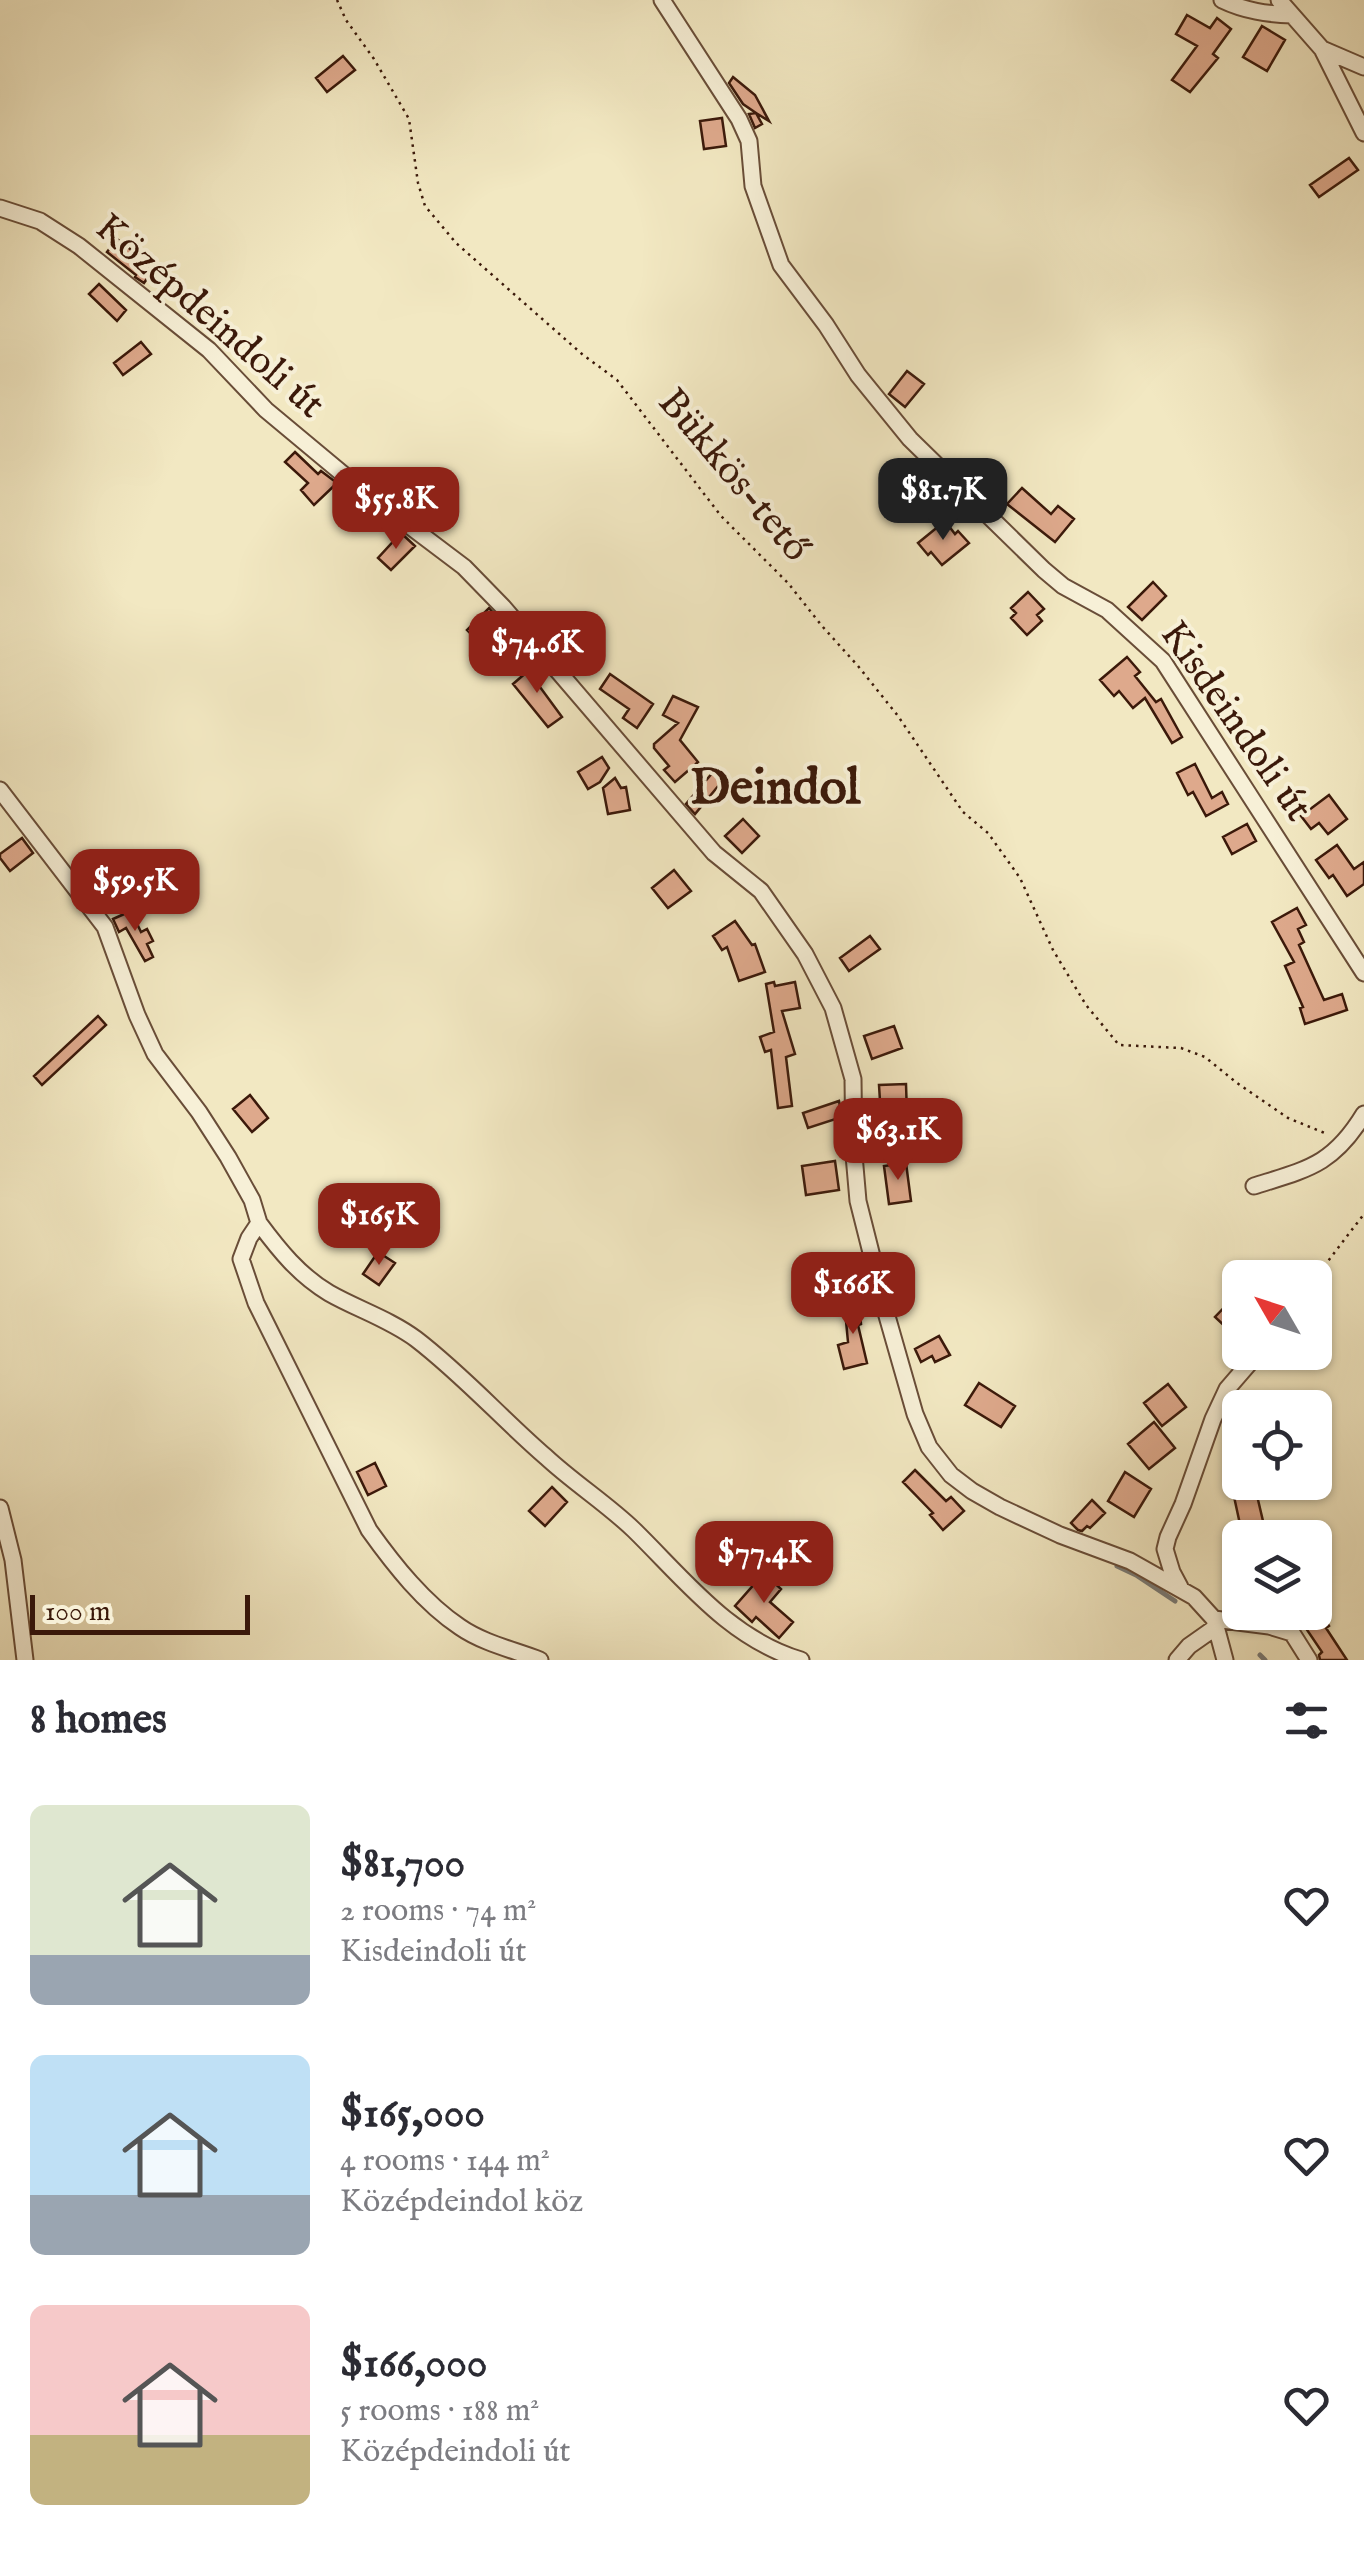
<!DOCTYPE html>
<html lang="en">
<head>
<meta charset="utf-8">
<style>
	body { margin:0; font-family:"IM FELL English",serif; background:#f2f2f3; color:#2b2b33; height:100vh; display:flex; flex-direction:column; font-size:38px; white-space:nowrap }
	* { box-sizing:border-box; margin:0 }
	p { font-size:32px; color:#7c7c81 }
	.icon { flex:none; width:55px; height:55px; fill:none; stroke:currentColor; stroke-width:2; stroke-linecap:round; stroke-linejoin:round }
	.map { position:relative; height:1660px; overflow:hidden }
	.drawer { display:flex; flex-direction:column; background:#fff; flex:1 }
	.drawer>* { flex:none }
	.needle { width:65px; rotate:309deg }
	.buttons { position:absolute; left:1222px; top:1260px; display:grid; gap:20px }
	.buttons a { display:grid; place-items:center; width:110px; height:110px; border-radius:15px; background:#fff; box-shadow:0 2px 8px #0004; font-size:50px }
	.scale { position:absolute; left:30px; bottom:25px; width:220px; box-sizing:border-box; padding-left:10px; border:5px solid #3b190a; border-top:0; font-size:28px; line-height:35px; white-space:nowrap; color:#3b190a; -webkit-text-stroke:8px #f7f0d7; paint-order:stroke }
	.price { position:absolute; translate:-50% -85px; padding:0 22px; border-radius:20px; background:#8f2418; color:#fff; font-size:32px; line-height:65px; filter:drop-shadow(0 2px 5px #0008) }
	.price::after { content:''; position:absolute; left:50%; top:60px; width:30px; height:22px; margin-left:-15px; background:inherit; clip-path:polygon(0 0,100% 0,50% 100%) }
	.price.current { background:#222; color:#fff }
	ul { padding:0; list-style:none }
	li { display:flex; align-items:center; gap:30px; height:250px; padding:0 30px }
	li span { display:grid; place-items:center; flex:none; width:280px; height:200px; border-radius:15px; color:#555 }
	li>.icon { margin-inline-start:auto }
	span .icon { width:120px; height:120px; fill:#fffc; stroke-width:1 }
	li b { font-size:42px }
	h2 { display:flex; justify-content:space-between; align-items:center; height:120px; padding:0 30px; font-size:42px }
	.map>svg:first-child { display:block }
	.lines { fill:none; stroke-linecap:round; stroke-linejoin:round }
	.stream { stroke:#797b77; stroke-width:5 }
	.building { fill:#dea98c; stroke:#3b190a; stroke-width:2.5 }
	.minor-casing { stroke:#694d38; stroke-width:19 }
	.path { stroke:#3b190a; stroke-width:2.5; stroke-dasharray:2.5 5; stroke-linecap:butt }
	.minor { stroke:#f7f0d7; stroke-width:15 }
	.labels { text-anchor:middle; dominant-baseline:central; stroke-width:8; stroke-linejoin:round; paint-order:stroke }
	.street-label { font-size:40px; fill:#3b190a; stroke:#f7f0d7 }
	.district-label { font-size:50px; font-weight:bold; fill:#3b190a; stroke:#f7f0d7 }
</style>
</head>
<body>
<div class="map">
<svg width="1364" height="1660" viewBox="0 0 1364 1660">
	<rect width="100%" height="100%" fill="#f2e8c2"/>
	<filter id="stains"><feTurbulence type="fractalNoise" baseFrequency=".002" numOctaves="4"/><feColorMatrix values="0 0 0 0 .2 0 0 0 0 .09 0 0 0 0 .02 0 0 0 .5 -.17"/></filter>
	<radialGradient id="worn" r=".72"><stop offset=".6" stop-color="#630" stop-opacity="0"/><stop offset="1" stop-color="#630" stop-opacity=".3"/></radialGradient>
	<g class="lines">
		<!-- stream -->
		<path class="stream" d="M1117,1566l19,9 39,26
			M1260,1655l5,5"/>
	</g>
	<!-- building -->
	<path class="building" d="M1187,15l23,13 7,-10 14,11 -18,25 5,4 -28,34 -18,-12 25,-34 -21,-12z
		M1262,26l23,14 -18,31 -24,-14z
		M343,56l12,14 -28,22 -11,-14z
		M733,77l22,18 14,26 -13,-8 6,11 -7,4 -6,-14 7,-1 -13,-9 -14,-21z
		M722,118l4,28 -22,3 -4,-28z
		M1349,158l9,12 -39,27 -9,-12z
		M117,239l17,13 -2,3 21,15 -9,13 -9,-6 1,-2 -29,-23z
		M99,284l27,26 -9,11 -28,-27z
		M141,342l10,12 -28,21 -9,-12z
		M907,371l17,13 -19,23 -16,-13z
		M295,452l23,22 3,-3 16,12 -23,22 -13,-15 7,-7 -23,-21z
		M1022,488l29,26 7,-8 16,13 -19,23 -48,-38z
		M945,521l10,13 3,-3 11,12 -27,22 -11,-13 -3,3 -10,-12z
		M401,533l14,13 -24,24 -13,-12z
		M1153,582l13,14 -24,24 -14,-13z
		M1028,592l16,17 -7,6 5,6 -15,14 -16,-17 5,-5 -5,-5z
		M489,608l12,14 -21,21 -13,-13z
		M1127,657l13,15 -5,4 21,26 5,-3 21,38 -10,6 -27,-45 -12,10 -14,-17 -5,5 -14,-16z
		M535,665l10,11 -8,7 25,34 -14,10 -35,-43z
		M610,674l43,30 -16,24 -14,-10 6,-9 -29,-20z
		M673,696l25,11 -18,33 18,22 -23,20 -11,-12 5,-4 -15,-18v-4l24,-21 -15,-8z
		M602,757l7,11 -9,14 -12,7 -10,-17z
		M1195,764l17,34 10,-6 6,12 -22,12 -13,-24 -5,3 -11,-22z
		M714,771l10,8 -29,35 -9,-10z
		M615,778l6,10 5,-1 4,23 -22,4 -5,-26z
		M1329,795l18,24 -19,15 -9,-11 -8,6 -10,-13z
		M743,819l16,17 -17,17 -17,-17z
		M1247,824l9,17 -24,13 -9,-17z
		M22,838l11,15 -23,18 -10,-13v-4z
		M1337,845l17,24 10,-7v22l-17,12 -14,-21 -4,3 -13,-18z
		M674,870l17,21 -23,17 -16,-20z
		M1297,908l9,17 -8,4 6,13 -5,3 25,55 18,-6 5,16 -42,14 -5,-16 3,-1 -18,-41 9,-4 -22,-40z
		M131,911l10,21 6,-3 6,12 -6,3 6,13 -8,4 -19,-33 -7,4 -6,-13z
		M735,921l17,24 3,-1 10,28 -26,9 -12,-34 -5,3 -9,-14z
		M870,936l10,13 -31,22 -9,-13z
		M774,982l1,4 20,-4 5,26 -18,3 13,43 -9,3 6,49 -14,2 -7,-58 -6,2 -5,-15 14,-5 -8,-48z
		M98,1016l8,9 -64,60 -8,-9z
		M894,1026l8,22 -30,11 -8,-23z
		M906,1084l1,31 -26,2 -2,-32z
		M250,1095l18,23 -16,14 -19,-23z
		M839,1101l3,16 -34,11 -5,-15z
		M835,1161l4,29 -33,5 -4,-29z
		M906,1163l5,38 -22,3 -5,-38z
		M378,1252l17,11 -16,22 -16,-11z
		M848,1259l4,26 -20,4 -5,-26z
		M1240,1291v34l-8,8 -17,-16z
		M851,1298l8,1 2,25 -3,1 9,38 -23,6 -6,-24 10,-3 -4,-42z
		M939,1336l11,19 -15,7 -3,-6 -11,6 -6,-13z
		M979,1383l36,23 -14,21 -36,-22z
		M1168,1384l18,23 -24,19 -18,-23z
		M1154,1422l21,26 -26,21 -21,-25z
		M375,1463l11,23 -18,9 -11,-23z
		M915,1470l31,31 5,-4 13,14 -21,19 -13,-15 3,-2 -30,-31z
		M1125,1472l26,17 -17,28 -26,-16z
		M552,1487l15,15 -22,24 -16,-15z
		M1255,1487l12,51h-24l-10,-46z
		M1092,1500l13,13 -15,15 -3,-2 -5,5 -4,-1 -7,-7z
		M764,1573l17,16 -11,13 23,20 -14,16 -23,-21 -4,5 -17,-16z
		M1295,1612h25l9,14 -3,2 21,32h-27l-1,-5 3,-3z"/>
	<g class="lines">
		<defs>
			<path id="minor" d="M662,0l77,119 10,22 4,45 28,79 45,60 32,50 52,64 134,131 19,16 44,24 56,51 201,312
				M1222,0c23,11 45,14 70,15
				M1279,0l43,49 42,18
				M1322,49l42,84
				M0,208l40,13 39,25 130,104 57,60 96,80 102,77 39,40 211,246 47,38 44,63 28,54 20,71 1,76 4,46 29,115 28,98 14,33 22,28 21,16 28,16 60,28 70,26 64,36 20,22 11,41
				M0,790l105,137 32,88 18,39 44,58 29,45 24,43 7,23 -10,15 -8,21 15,44 113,227c25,35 55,73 91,97 23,16 54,23 80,33
				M1254,1186c54,-17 79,-21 110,-72
				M259,1223c20,27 40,52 70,70 28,16 60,26 87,46 47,36 86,80 130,118 28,26 61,47 88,73 51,50 96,109 167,130
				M0,1508l13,52 12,100
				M1180,1587l-8,-15 -7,-23 3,-12 15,-33 30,-85 14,-30 32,-37
				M1214,1619l55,7 23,7 17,27
				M1177,1660l12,-14 27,-19"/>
		</defs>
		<!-- minor casing -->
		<use href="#minor" class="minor-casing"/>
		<!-- path -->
		<path class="path" d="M337,0l9,20 28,39 35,60 9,64 7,23 31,37 126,111 35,26 104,136 67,67 34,43 36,40 40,50 65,96 25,21 32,45 33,72 33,55 33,40 62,3 24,9 32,26 51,35 39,16
			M1315,1278l49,-64"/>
		<!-- minor -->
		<use href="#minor" class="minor"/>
	</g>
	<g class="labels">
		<!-- street labels -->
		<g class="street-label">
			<text transform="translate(209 317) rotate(41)">Középdeindoli út</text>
			<text transform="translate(733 476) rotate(50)">Bükkös-tető</text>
			<text transform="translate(1235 722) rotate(55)">Kisdeindoli út</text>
		</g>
		<!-- district labels -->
		<g class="district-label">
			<text x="775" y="789">Deindol</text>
		</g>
	</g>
	<rect width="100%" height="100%" filter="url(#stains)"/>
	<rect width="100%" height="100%" fill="url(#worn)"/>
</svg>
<div class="buttons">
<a><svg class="needle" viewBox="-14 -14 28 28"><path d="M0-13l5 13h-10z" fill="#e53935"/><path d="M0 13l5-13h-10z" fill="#7c7c81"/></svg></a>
<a><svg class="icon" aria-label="locate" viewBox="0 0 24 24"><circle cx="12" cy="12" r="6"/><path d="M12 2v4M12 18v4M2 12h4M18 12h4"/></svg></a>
<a><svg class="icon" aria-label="layers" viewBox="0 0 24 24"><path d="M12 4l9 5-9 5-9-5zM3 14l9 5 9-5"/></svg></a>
</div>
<div class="scale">100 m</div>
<b class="price current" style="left:943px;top:543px">$81.7K</b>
<b class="price" style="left:396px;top:552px">$55.8K</b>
<b class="price" style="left:537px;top:696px">$74.6K</b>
<b class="price" style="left:135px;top:934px">$59.5K</b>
<b class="price" style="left:898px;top:1183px">$63.1K</b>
<b class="price" style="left:379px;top:1268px">$165K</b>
<b class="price" style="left:853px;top:1337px">$166K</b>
<b class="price" style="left:764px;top:1606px">$77.4K</b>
</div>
<section class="drawer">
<h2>8 homes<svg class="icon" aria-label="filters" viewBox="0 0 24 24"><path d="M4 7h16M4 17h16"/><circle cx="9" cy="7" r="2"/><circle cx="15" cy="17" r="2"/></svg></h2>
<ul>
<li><span style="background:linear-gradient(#dfe7d0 75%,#9aa5b1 0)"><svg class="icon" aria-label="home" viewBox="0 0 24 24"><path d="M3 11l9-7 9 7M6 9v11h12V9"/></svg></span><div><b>$81,700</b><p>2 rooms · 74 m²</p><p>Kisdeindoli út</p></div><svg class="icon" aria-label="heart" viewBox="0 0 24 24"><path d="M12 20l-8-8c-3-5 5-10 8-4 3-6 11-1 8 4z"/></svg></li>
<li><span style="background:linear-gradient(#bfe0f5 70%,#9aa5b1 0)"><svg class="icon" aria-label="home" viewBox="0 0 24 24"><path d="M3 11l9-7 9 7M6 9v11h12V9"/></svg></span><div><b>$165,000</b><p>4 rooms · 144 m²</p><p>Középdeindol köz</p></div><svg class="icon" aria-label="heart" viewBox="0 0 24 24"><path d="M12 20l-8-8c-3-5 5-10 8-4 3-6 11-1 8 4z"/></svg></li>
<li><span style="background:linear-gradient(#f6c9c9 65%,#c2b280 0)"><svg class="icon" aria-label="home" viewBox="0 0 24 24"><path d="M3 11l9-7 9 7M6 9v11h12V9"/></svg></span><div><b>$166,000</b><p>5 rooms · 188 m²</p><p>Középdeindoli út</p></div><svg class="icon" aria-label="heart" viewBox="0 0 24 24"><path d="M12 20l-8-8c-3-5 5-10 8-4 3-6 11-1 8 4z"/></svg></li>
</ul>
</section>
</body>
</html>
